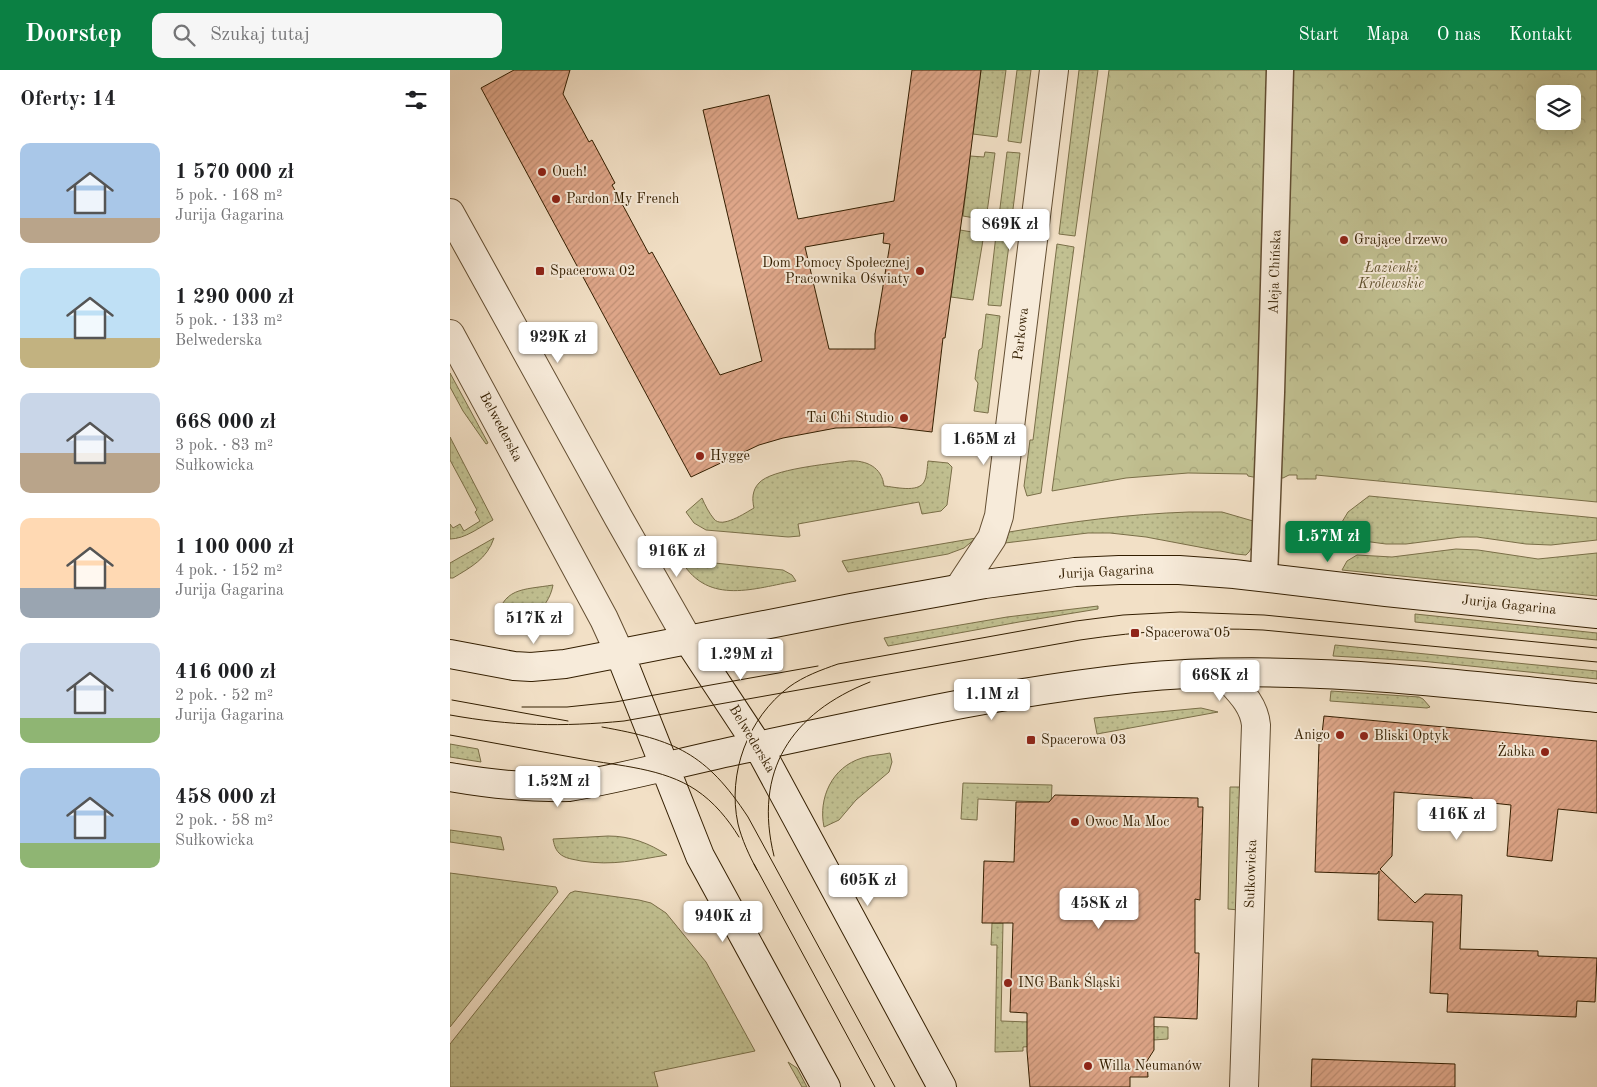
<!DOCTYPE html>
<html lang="pl">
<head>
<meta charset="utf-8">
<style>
	body { margin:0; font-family:"Old Standard TT",serif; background:#f6f6f6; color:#202124; height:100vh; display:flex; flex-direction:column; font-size:19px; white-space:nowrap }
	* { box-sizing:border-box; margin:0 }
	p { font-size:16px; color:#757577 }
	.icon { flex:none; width:28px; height:28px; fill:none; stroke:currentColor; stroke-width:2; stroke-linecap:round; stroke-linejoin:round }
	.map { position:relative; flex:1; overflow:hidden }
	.drawer { display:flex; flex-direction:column; background:#fff; width:450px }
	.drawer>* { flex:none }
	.fabs { position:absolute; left:1086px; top:15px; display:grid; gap:10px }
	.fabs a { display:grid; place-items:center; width:45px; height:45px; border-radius:10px; background:#fff; box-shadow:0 5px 20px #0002; font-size:25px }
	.price { position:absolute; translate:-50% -42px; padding:0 11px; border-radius:5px; background:#fff; color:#222; font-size:16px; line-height:32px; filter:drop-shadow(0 1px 2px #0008) }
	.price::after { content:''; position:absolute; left:50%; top:30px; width:15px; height:11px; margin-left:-8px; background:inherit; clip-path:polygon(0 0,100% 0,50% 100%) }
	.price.current { background:#0b8043; color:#fff }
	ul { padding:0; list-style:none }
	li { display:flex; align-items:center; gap:15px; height:125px; padding:0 20px }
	li span { display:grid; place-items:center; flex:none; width:140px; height:100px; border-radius:10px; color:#555 }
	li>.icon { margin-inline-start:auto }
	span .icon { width:60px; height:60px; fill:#fffc; stroke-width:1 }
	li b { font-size:21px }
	h2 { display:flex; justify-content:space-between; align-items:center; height:60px; padding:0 20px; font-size:21px }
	header { display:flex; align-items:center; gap:30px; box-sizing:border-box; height:70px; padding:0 25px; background:#0b8043; color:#fff }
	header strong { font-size:24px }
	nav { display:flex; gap:28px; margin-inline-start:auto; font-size:18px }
	.search { width:350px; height:45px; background:#f6f6f6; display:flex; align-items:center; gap:12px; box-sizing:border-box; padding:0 18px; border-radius:10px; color:#757577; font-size:19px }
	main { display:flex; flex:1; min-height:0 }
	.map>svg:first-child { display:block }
	.grass { fill:url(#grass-dots); stroke:#7a6f48 }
	.forest { fill:url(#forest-crowns); stroke:#7a6f48; fill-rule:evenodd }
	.building { fill:url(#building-hatch); stroke:#331e00; fill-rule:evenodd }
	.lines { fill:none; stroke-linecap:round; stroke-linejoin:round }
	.pedestrian-casing { stroke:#634e32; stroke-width:29 }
	.minor-casing { stroke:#634e32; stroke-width:30 }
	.tertiary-casing { stroke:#634e32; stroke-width:30 }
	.secondary-casing { stroke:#331e00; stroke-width:30 }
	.pedestrian { stroke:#f7ebda; stroke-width:26 }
	.minor { stroke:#f7ebda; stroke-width:28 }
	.tertiary { stroke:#f7ebda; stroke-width:28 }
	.secondary { stroke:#f7ebda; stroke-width:28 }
	.tram { stroke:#331e00; stroke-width:1 }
	.poi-dot { fill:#8f2418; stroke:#f7ebda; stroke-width:2 }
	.labels { text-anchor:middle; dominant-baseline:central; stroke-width:4; stroke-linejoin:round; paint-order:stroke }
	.poi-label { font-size:14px; fill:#331e00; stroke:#f7ebda; text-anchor:start }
	.park-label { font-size:14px; font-style:italic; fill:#5e4f2c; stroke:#f7ebda }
	.street-label { font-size:14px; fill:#331e00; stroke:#f7ebda }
</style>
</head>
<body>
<header>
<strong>Doorstep</strong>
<div class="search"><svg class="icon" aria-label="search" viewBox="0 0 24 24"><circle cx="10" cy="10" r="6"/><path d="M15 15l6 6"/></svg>Szukaj tutaj</div>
<nav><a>Start</a><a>Mapa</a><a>O nas</a><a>Kontakt</a></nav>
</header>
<main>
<section class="drawer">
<h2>Oferty: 14<svg class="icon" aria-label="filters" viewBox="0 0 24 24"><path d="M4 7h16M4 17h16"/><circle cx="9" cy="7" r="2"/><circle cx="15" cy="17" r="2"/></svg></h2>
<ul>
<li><span style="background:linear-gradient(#a9c7e8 75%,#b9a48a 0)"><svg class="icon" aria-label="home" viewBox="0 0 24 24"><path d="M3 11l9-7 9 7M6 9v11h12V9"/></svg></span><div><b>1 570 000 zł</b><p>5 pok. · 168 m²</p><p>Jurija Gagarina</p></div></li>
<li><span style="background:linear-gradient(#bfe0f5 70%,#c2b280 0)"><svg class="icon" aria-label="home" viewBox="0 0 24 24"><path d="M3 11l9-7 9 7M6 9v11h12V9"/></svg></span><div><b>1 290 000 zł</b><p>5 pok. · 133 m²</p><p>Belwederska</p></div></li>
<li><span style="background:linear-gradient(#c9d6e8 60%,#b9a48a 0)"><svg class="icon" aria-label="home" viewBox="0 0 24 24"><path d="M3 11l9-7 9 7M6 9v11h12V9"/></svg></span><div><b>668 000 zł</b><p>3 pok. · 83 m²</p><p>Sułkowicka</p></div></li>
<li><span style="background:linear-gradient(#ffd9b3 70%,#9aa5b1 0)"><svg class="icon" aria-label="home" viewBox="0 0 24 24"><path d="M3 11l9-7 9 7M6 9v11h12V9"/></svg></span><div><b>1 100 000 zł</b><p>4 pok. · 152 m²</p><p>Jurija Gagarina</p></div></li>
<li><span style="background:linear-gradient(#c9d6e8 75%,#8fb573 0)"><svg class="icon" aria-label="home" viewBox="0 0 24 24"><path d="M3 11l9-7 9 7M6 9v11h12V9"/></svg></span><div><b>416 000 zł</b><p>2 pok. · 52 m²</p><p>Jurija Gagarina</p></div></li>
<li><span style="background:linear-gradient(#a9c7e8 75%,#8fb573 0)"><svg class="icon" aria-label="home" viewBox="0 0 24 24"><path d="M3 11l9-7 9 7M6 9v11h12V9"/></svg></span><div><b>458 000 zł</b><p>2 pok. · 58 m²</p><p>Sułkowicka</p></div></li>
</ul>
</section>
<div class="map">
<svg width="1147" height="1017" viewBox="0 0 1147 1017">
	<defs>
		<pattern id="grass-dots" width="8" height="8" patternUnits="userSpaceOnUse" patternTransform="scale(1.25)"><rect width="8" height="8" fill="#c1c091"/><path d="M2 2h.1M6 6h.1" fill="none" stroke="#a6a57b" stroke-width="1.8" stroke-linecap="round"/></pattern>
		<pattern id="forest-crowns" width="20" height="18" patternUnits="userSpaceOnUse" patternTransform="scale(1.25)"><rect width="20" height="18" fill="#c1c091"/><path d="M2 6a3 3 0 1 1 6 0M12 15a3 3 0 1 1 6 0" fill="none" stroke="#a6a57b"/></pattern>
		<pattern id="building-hatch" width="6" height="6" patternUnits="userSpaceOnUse" patternTransform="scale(1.25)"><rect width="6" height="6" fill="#dfa78a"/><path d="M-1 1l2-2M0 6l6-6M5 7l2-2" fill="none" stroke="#c08f75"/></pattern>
	</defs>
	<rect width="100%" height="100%" fill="#f2e0c6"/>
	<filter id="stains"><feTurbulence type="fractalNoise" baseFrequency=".004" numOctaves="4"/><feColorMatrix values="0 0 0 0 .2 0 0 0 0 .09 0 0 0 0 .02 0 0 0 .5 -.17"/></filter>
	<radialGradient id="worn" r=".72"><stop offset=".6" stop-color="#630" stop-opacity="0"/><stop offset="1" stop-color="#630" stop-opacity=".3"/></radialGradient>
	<!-- grass -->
	<path class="grass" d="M531,0h25l-9,67 -24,-3z
		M567,0h14l-10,73 -13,-2z
		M629,0h19l-23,166 -16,-2z
		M535,82l10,1 -9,67 -23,-4 7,-60 14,1z
		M557,82l13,1 -9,72 -13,-1z
		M510,160l24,4 -11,66 -22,-3z
		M546,165l14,2 -9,69 -13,-1z
		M607,174l17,3 -33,246 -14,3 -3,-10 6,-46h3z
		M536,244l14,2 -12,97 -14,-2 4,-28 -3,-4 4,-29 3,-2z
		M0,303l38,70 -2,1 -23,-33 -13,-24z
		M0,367l43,83c-13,7 -28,19 -43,19v-15l3,4 7,-4 4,7 16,-10 -5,-9 2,-2 -27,-50z
		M399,391c17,-1 33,6 35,25 11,1 34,7 40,-4 3,-5 3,-14 4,-21l20,2 4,4 -5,38 -6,6 -19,3 -3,-12 -121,22 2,12 -12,1 -82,-7 -12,-7 -8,-11 16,-14c3,7 7,15 12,21 8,10 31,-6 40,-11 -2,-8 -2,-18 5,-25 12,-14 70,-19 90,-22z
		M919,426l228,22v22l-46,5 -25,-1 -49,-7h-16l-55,7h-20l-53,-7 15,-25z
		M739,442h33l31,9c0,12 3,26 -7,34l-10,-1 -90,-17 -36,-4h-22l-83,10 4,-11c60,-10 119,-18 180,-20z
		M44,468c-7,21 -23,29 -41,40h-3v-15z
		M526,468l-12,10 -16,6 -100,18 -6,-11z
		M1006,479l22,1 60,9 59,-6v43l-255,-26 5,-9 10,-6 35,2z
		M245,491l88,9 9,5 4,6c-41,7 -87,25 -114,-19z
		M103,515c-5,27 -29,40 -56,38 4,-36 26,-33 56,-38z
		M648,536v3l-79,13 -131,24 -4,-8 123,-21z
		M965,544l182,19v7l-182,-18z
		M885,575l262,26v8l-176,-18 -88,-5z
		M881,621l88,6 4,2 7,8 -3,1 -97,-7z
		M751,638l17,4 -121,22 -3,-16z
		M0,674l28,5 3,13 -31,-5z
		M440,683l2,9 -3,10 -33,28 -17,20 -15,7c-6,-29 8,-60 38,-69 9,-3 19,-3 28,-5z
		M513,713l89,2 -1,21 -10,-4 -63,-3 -1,21 -16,-1z
		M780,717h9l3,4 -3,119 -11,-1z
		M0,760l51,7 3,13 -54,-8z
		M158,766c22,0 41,7 59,19 -31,5 -54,11 -86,6 -8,-2 -16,-2 -22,-8 -4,-4 -5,-9 -6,-14z
		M0,803l106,14 2,5 -108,135z
		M125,821l64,9 12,3 15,10 40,49 49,89 -101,21 4,15h-208v-43l120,-151z
		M542,853h11l-2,98 167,6v12l-117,8v-2l-28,2v4l-28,1 2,-107h-6z
		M338,992l9,6 10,19h-5z"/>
	<!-- forest -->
	<path class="forest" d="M659,0h488v432l-281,-27v4h-19v-4h-8l-6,3 -30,-1 -5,-1 -1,-2 -59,-1 -62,5 -74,13zM1095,24h27v27h-27z"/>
	<!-- building -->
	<path class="building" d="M64,0h56l-7,24 26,48 3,-2 23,43 -3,2 37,69 3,-2 68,123 42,-14 -59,-251 66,-15 29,124 96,-18 18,-131h69l-15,119 -21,149h-2l-11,94 -42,-5 -54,1 -53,10 -24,7 -68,32 -210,-389zM434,163l-1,10 7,1 -15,90v15h-46l-24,-102z
		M874,646l273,25v72l-39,-4 -6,52 -45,-5 4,-51 -38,-4 -1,-3 -78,-6 -2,64 -12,13 35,34 10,-9 37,1 -2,54 78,2v5l59,2 -2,44 -18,-1 -1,16 -129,-5 1,-18 -18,-1 3,-71 -55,-2 1,-49 -2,3 -62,-2 4,-129h2z
		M605,725l143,3v9h5l-3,93 -5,-1v54h4l-2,66 -43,-2v33l-7,11 1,16h-18v10h-100l-3,-36v-38l-17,-1 3,-89h-31l2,-62 30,1 2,-60h33z
		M862,989l143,5v23h-144z"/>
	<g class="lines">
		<defs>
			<path id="pedestrian" d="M814,507l7,-184 9,-323"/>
			<path id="minor" d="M509,518l33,-50 7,-22 55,-446
				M773,603c14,16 31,30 33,52l-12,362"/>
			<path id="tertiary" d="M0,143l168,304 70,123
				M0,264l154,285 16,35"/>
			<path id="secondary" d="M238,570l70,106 184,341
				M0,584l64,12 17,1 34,-3 286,-56 134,-24 90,-12 44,-2h60l55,4 152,18 211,22
				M170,584l80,202 126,231
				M0,707c40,7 79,11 119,10 59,-10 116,-26 174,-38 129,-27 259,-57 390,-71 155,-16 310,5 464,20"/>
		</defs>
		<!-- pedestrian casing -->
		<use href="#pedestrian" class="pedestrian-casing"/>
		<!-- minor casing -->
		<use href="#minor" class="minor-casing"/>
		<!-- tertiary casing -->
		<use href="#tertiary" class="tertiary-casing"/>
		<!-- secondary casing -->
		<use href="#secondary" class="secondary-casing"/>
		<!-- pedestrian -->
		<use href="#pedestrian" class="pedestrian"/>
		<!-- minor -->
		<use href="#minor" class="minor"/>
		<!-- tertiary -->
		<use href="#tertiary" class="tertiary"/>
		<!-- secondary -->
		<use href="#secondary" class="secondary"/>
		<!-- tram -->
		<path class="tram" d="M2,630l116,21
			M72,637h45l48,-5 203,-36
			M0,645c61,11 112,12 174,6l456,-81c61,-9 121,-13 183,-10l334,32
			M152,657c73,13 104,26 146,90l147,270
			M0,665c44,8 88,16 132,24 37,7 81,9 114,31 18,12 32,29 43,47
			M324,786c-21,-85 17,-143 96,-174
			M304,794l121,223
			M307,800c-8,-15 -15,-30 -19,-46 -11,-51 10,-106 51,-137 15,-11 32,-17 49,-23l238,-43 47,-6 57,-3 84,3 333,33"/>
	</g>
	<!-- markers -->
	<g class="poi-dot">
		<circle cx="92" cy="102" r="5"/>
		<circle cx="106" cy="129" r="5"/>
		<circle cx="894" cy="170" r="5"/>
		<rect x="85" y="196" width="10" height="10" rx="2.5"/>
		<circle cx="470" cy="201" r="5"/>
		<circle cx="454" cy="348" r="5"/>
		<circle cx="250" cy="386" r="5"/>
		<rect x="680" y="558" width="10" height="10" rx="2.5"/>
		<circle cx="890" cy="665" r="5"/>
		<circle cx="914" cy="666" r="5"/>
		<rect x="576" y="665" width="10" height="10" rx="2.5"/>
		<circle cx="1095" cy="682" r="5"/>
		<circle cx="625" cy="752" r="5"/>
		<circle cx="558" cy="913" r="5"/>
		<circle cx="638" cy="996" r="5"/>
	</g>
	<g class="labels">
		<!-- poi labels -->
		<g class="poi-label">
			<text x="102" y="102">Ouch!</text>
			<text x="116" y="129">Pardon My French</text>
			<text x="904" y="170">Grające drzewo</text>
			<text x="460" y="193" text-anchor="end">Dom Pomocy Społecznej<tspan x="460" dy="16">Pracownika Oświaty</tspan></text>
			<text x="100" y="201">Spacerowa 02</text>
			<text x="444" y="348" text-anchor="end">Tai Chi Studio</text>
			<text x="260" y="386">Hygge</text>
			<text x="695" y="563">Spacerowa 05</text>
			<text x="880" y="665" text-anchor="end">Anigo</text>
			<text x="924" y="666">Bliski Optyk</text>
			<text x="591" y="670">Spacerowa 03</text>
			<text x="1085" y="682" text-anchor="end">Żabka</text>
			<text x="635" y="752">Owoc Ma Moc</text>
			<text x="568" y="913">ING Bank Śląski</text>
			<text x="648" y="996">Willa Neumanów</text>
		</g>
		<!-- park labels -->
		<g class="park-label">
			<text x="941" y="198">Łazienki<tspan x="941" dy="16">Królewskie</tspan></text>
		</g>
		<!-- street labels -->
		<g class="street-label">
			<text transform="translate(825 202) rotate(-88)">Aleja Chińska</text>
			<text transform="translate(571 264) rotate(-83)">Parkowa</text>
			<text transform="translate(51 357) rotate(62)">Belwederska</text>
			<text transform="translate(656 502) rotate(-3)">Jurija Gagarina</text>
			<text transform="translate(1059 535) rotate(6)">Jurija Gagarina</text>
			<text transform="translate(302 669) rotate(59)">Belwederska</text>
			<text transform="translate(801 804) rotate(-88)">Sułkowicka</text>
		</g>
	</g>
	<rect width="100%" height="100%" filter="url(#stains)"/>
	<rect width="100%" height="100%" fill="url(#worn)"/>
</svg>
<div class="fabs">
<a><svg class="icon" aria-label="layers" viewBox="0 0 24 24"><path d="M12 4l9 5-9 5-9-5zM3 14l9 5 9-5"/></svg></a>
</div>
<b class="price" style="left:560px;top:181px">869K zł</b>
<b class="price" style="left:108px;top:294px">929K zł</b>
<b class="price" style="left:534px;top:396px">1.65M zł</b>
<b class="price current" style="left:878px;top:493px">1.57M zł</b>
<b class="price" style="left:227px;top:508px">916K zł</b>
<b class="price" style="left:84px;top:575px">517K zł</b>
<b class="price" style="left:291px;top:611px">1.29M zł</b>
<b class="price" style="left:770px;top:632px">668K zł</b>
<b class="price" style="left:542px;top:651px">1.1M zł</b>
<b class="price" style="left:108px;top:738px">1.52M zł</b>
<b class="price" style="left:1007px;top:771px">416K zł</b>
<b class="price" style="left:418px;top:837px">605K zł</b>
<b class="price" style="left:649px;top:860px">458K zł</b>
<b class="price" style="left:273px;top:873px">940K zł</b>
</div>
</main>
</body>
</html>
